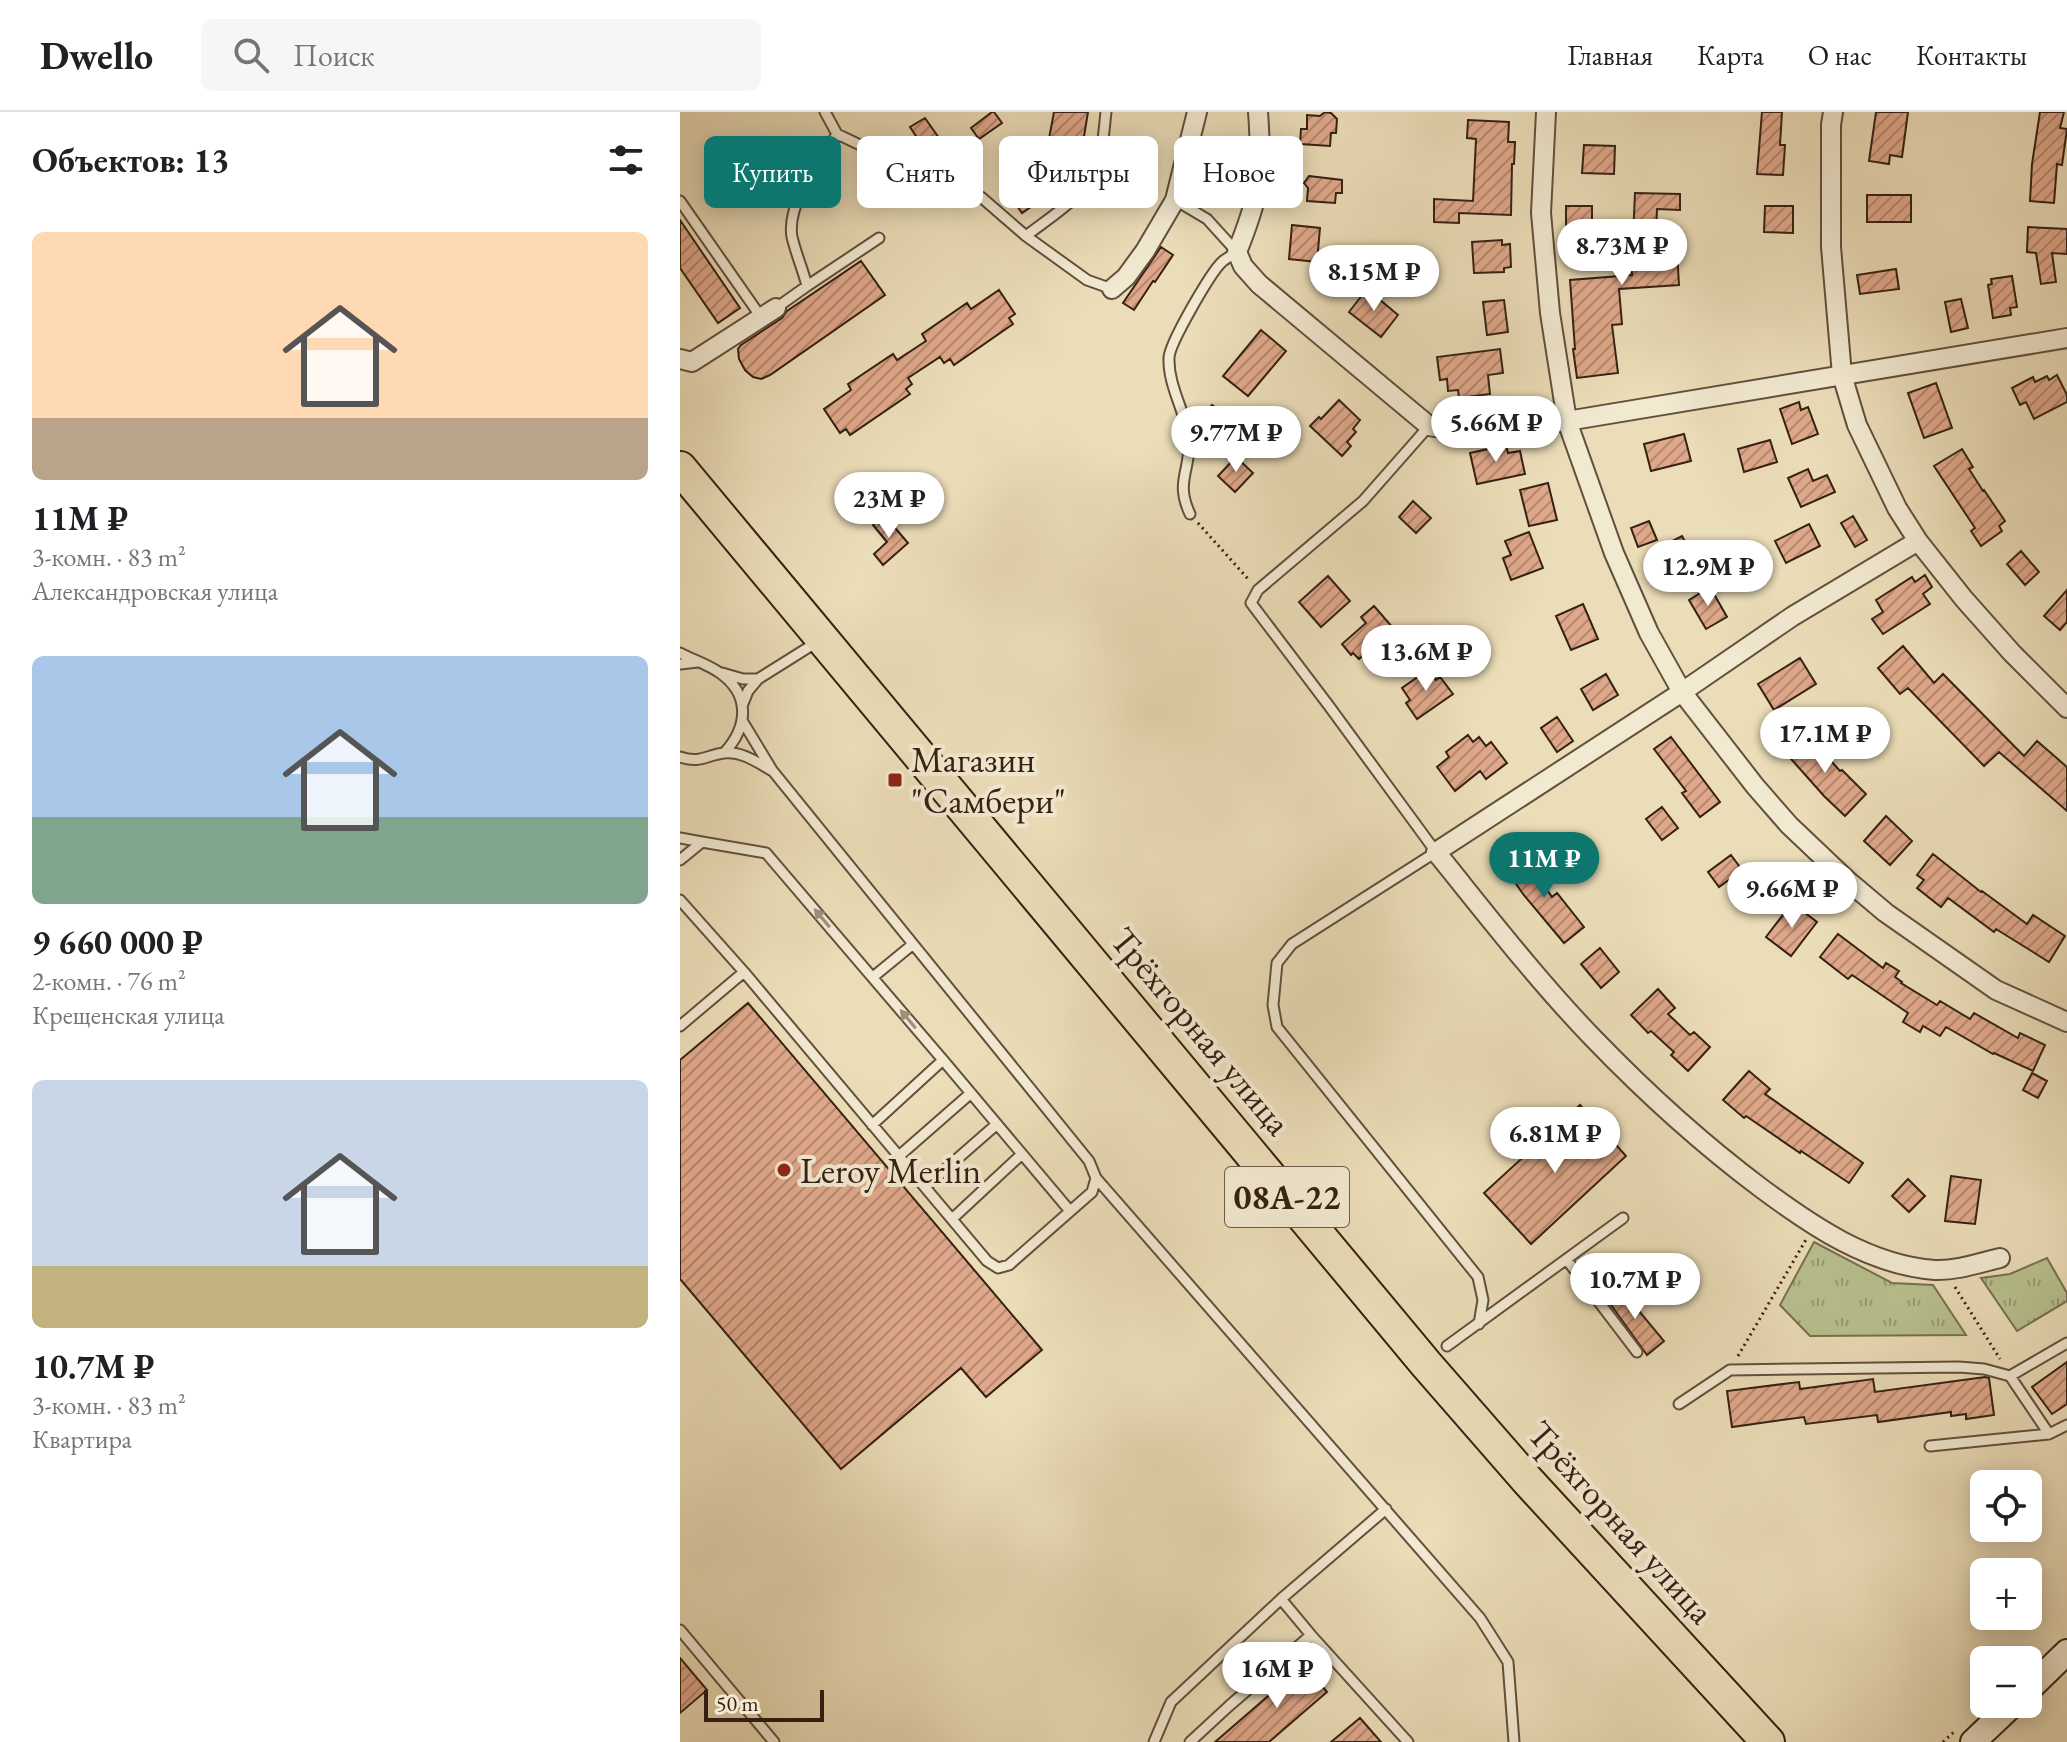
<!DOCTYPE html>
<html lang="ru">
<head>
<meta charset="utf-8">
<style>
	body { margin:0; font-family:"EB Garamond",serif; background:#f6f6f6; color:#202124; height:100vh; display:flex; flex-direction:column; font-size:30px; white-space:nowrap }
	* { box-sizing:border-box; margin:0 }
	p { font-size:26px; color:#757577 }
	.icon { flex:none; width:44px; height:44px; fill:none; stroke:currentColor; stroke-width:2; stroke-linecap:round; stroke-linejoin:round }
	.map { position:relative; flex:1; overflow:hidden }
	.details { display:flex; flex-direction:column; background:#fff; width:680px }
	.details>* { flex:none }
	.guide { position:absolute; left:24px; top:24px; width:760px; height:72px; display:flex; gap:16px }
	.fabs { position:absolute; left:1290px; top:1358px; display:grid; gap:16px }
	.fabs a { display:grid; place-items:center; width:72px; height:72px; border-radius:12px; background:#fff; box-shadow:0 4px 20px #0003; font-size:40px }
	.scale { position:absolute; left:24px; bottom:20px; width:120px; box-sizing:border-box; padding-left:8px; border:4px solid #352012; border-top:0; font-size:22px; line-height:28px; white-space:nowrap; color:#352012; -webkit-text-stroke:6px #f2e9d1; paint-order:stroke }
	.price { position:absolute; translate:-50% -68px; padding:0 18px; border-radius:28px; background:#fff; color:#222; font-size:26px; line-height:52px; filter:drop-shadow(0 2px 4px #0008) }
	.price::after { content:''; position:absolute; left:50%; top:48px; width:24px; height:18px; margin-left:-12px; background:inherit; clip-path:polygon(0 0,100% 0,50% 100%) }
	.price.selected { background:#0f766e; color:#fff }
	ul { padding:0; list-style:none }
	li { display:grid; align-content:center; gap:16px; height:424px; padding:0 32px }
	li span { display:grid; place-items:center; height:248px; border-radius:12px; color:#555 }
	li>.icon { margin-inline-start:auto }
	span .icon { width:144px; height:144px; fill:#fffc; stroke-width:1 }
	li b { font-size:34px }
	h2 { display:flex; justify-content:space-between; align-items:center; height:96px; padding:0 32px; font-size:34px }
	.pill { padding:0 28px; border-radius:12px; background:#fff; box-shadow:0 4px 20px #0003; font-size:28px; line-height:72px }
	.pill.selected { background:#0f766e; color:#fff }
	header { display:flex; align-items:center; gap:48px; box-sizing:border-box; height:112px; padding:0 40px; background:#fff; border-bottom:2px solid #e0e0e0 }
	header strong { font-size:38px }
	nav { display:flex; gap:44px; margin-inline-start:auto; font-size:28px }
	.search { width:560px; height:72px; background:#f6f6f6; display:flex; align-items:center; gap:20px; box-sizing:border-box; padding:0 28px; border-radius:12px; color:#757577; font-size:30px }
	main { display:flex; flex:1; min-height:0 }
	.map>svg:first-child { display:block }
	.park { fill:url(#park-tufts); stroke:#767050; stroke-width:2 }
	.building { fill:url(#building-hatch); stroke:#352012; stroke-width:2 }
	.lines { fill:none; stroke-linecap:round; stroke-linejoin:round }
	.lane-casing { stroke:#624f3c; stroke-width:13 }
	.street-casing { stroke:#624f3c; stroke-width:22 }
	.secondary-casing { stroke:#352012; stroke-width:28 }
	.highway-casing { stroke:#352012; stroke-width:36 }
	.path { stroke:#352012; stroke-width:3; stroke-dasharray:2 4; stroke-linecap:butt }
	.lane { stroke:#f2e9d1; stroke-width:9 }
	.street { stroke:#f2e9d1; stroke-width:18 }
	.secondary { stroke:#f2e9d1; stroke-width:24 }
	.highway { stroke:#ebddb8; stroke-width:32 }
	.oneway { fill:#9d8f7b }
	.poi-dot { fill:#8f2418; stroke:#f2e9d1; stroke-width:3 }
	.labels { text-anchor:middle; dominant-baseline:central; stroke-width:8; stroke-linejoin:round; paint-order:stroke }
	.shield { fill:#f2e9d1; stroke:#6e5c4b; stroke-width:2 }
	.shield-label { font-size:34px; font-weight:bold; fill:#352012 }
	.poi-label { font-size:36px; fill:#352012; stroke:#f2e9d1; text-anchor:start }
	.street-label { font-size:36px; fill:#352012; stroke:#f2e9d1 }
</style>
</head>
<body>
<header>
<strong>Dwello</strong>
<div class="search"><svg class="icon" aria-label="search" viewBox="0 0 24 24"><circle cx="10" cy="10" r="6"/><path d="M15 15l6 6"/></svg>Поиск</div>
<nav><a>Главная</a><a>Карта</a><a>О нас</a><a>Контакты</a></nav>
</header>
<main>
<section class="details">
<h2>Объектов: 13<svg class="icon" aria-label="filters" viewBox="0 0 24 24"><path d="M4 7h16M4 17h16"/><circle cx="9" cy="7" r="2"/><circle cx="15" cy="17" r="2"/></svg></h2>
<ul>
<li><span style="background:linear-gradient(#ffd9b3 75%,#b9a48a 0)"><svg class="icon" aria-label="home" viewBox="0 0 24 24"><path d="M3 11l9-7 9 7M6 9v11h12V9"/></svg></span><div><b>11M ₽</b><p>3-комн. · 83 m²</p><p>Александровская улица</p></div></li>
<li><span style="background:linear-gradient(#a9c7e8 65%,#7fa58c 0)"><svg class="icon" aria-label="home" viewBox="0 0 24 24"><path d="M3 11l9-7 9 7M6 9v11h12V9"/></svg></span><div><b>9 660 000 ₽</b><p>2-комн. · 76 m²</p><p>Крещенская улица</p></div></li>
<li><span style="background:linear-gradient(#c9d6e8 75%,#c2b280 0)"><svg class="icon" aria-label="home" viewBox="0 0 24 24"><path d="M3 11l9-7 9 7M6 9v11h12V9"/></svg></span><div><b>10.7M ₽</b><p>3-комн. · 83 m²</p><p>Квартира</p></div></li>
</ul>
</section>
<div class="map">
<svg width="1387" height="1630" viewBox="0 0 1387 1630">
	<defs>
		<pattern id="park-tufts" width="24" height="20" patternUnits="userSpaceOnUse" patternTransform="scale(2)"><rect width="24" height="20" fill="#b8c08e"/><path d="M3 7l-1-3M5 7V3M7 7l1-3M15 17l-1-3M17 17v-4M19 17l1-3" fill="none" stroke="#969c73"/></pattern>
		<pattern id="building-hatch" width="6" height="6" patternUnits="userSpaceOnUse" patternTransform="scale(2)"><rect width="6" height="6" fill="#e0a88a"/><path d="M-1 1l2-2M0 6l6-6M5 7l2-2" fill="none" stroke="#b6886f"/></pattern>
	</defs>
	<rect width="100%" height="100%" fill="#ebddb8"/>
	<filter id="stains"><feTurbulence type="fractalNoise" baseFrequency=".0025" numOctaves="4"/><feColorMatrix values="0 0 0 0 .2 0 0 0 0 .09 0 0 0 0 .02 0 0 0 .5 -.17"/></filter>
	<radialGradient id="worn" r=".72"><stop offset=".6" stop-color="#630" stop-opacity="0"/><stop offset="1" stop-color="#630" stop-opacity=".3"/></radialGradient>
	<!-- park -->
	<path class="park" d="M1134,1130l78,41 41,2 33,50 -156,1 -30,-31z
		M1367,1146l20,35v8l-50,30 -36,-53 29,-4z"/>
	<!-- building -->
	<path class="building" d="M312,0h2l8,11 -23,16 -8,-11z
		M374,0h34l-8,49 -10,19 -48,33 -18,-26 41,-27z
		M645,0l6,1 6,6 -1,14h-5l-1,13 -30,-2 1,-15h6v-14l13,1z
		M1082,0h20l-2,33h5l-2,30 -26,-1z
		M1196,0h32l-6,45 -12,-2 -1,9 -20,-3z
		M1360,0h24l-4,16 7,1 -5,36 -5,-1 -3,39 -24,-2 2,-37z
		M245,6l14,20 -15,10 -14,-21z
		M788,8l41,2 -1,20h7l-1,22h-2l-1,51 -52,-2v10l-25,-1v-23l39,2 3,-62 -9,-1z
		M904,33l31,1 -1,28 -32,-1z
		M629,64l33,4v13h-6l-1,10 -28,-2 1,-13 -4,-5z
		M955,81l45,1v16l-23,-1 -1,28 20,-2 3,50 -60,4 3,35 -10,1 6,48 -41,5 -4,-29h2l-5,-69 62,-5 -2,-37h3z
		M1187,83h44v27h-44z
		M886,94h26v23h-26z
		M1085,94h28v27l-29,-1z
		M0,108l60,88 -22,15 -38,-55z
		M612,113l28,3 -3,34 -28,-3z
		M1348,115l39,2v25l-15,-1 4,29 -15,2 -5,-31 -9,-1z
		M822,128v5l8,-1 1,23 -7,1v4l-30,1 -2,-31z
		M481,135l12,8 -18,27 -2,-1 -19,29 -11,-7z
		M181,149l24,34 -115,80 -9,4 -8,-2 -8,-7 -6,-11 -1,-10 3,-4 41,-27 5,-7z
		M1216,157l3,20 -39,5 -3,-19z
		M1332,164l5,31 -7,1 1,7 -18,3 -5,-33 4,-1 -1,-5z
		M687,177l31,26 -17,22 -32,-25z
		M319,178l16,24 -6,4 4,6 -59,41 -4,-6 -6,4 -4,-6 -32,21 4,6 -6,5 4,5 -60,41 -4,-6 -6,4 -16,-24 27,-19 -3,-6 45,-30 4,6 29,-19 -4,-7 45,-31 4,6z
		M1281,187l7,29 -17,4 -6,-30z
		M824,188l4,32 -21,3 -4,-33z
		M581,218l25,21 -38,45 -25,-20z
		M820,237l3,24 -15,2 2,19 -31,4 -1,-8 -10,1 -1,-12 -7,1 -3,-23z
		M1377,263l10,20v7l-33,17 -8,-17 -6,3 -8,-17 21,-11 2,5 12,-6 2,4z
		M1256,271l16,45 -28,10 -16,-45z
		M659,288l21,20 -7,9 3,3 -9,10 4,4 -9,10 -32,-30 9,-9 2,2z
		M1119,290l2,8 7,-3 10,27 -26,10 -12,-35z
		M532,293l15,10 -10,15 -15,-10z
		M1004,322l7,27 -40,10 -7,-27z
		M1090,328l7,22 -33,10 -6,-23z
		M826,333l2,8 12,-2 5,23 -48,10 -7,-31z
		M1282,337l11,18 -4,2 14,22 1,-1 21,31 -6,5 3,5 -21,15 -10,-15 4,-3 -41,-62z
		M556,345l17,16 -18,19 -17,-16z
		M1128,357l5,12 14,-6 8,17 -34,15 -13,-29z
		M868,371l9,37 -28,6 -9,-36z
		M733,389l18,17 -15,15 -17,-16z
		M204,403l24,28 -25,22 -9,-11 13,-12 -14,-17z
		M1173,404l14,24 -12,7 -14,-24z
		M969,409l8,19 -19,7 -7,-19z
		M1129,412l11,22 -34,17 -11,-22z
		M849,420l14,36 -32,12 -8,-22 8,-3 -6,-14z
		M1002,424l16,30 -24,14 -17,-31z
		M1341,439l18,21 -14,13 -18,-21z
		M1245,463l7,12 -9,7 7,10 -47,30 -11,-15 11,-7 -7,-12 36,-23 3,5z
		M648,464l22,25 -29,26 -22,-25z
		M1030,475l17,30 -21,12 -17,-29z
		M1387,478v32l-7,8 -16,-14z
		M903,492l15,35 -27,11 -15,-34z
		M694,494l32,37 -13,12 -6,-8 -11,9 -6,-7 -11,10 -6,-6 -2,2 -9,-11 24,-21 -5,-6z
		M1223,534l31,37 9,-9 81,82 13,-15 30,26v44l-68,-59 -15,14 -76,-78 -8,6 -22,-26z
		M1120,546l16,26 -42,26 -16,-26z
		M749,557l7,11 4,-3 13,17 -36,25 -11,-16 4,-3 -8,-12z
		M926,562l12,21 -25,15 -12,-21z
		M877,605l16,24 -16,11 -16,-24z
		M1126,621l34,38 2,-1 24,24 -21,22 -21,-20 -40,-45z
		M788,623l5,7 6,-5 7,9 5,-4 16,21 -21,16 -6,-8 -25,20 -18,-24 12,-10 -3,-5z
		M991,625l49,65 -20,15 -18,-24 4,-2 -32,-42z
		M982,695l16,21 -16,12 -16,-21z
		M1206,704l26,25 -22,24 -26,-24z
		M1253,742l48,38 1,-1 45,33 6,-9 32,21 -16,26 -53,-33 -2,3 -46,-34 -7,9 -24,-19 7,-8 -7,-5z
		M843,743l29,42 5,-4 27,34 -20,16 -41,-49 -18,-26z
		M1051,743l11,15 -23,17 -11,-15z
		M1112,791l25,19 -26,34 -25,-19z
		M1158,822l45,34 3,-5 13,8 -4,6 7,5 -1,1 36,22 3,-4 30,18 4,-6 44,25 2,-5 25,12 -12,26 -39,-18 -1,1 -47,-27 -6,9 -17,-10 -3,6 -17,-10 5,-9 -56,-38 -4,4 -28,-22z
		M920,836l19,24 -18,16 -20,-24z
		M978,877l17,19 -7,6 22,21 4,-3 16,15 -22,24 -17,-16 3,-3 -23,-21 -3,2 -17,-18z
		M68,891l294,347 -56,47 -25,-29 -120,101 -161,-190v-219z
		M1069,959l21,18 -5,5 98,69 -14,20 -48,-32 -1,2 -54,-37 -2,2 -21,-18z
		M1352,961l15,8 -9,17 -15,-8z
		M900,993l46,51 -95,88 -47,-51z
		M1271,1064l30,4 -6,44 -30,-3z
		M1228,1067l17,17 -16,16 -17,-16z
		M939,1175l45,54 -17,14 -41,-57z
		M1387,1250v42l-15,10 -20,-27z
		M1305,1265l4,1 5,37 -28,4v-5l-15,2v-4l-73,10 -1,-7 -71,9 -2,-7 -72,10 -5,-36 72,-9 1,7 73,-10 2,13z
		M0,1546l27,32 -27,23z
		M624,1553l23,27 -58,50h-54z
		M680,1606l21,24h-50z"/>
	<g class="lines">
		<defs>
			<path id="lane" d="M145,0l12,22
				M503,55l36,14 38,7
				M495,88l32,19 30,33c-4,3 -11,6 -15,10 -11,10 -53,82 -53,96 -1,29 18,56 20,84 1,30 -14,40 1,72
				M0,89l81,116
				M346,124c24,-19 59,-39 71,-69 6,-16 7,-38 9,-55
				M127,174l72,-48
				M96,196l31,-22c-4,-16 -11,-32 -15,-49 -6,-34 28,-75 45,-103l124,59 20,4 45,39 61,44 25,9
				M749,314l-66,75 -105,89 -7,13 78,103 107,146 -144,92 -15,19 -4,42 4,22 201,250 5,23 -4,24
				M0,541c13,7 27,11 40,20 31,22 28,54 4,80
				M0,552l18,-2
				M42,561l21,6h15
				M62,594l6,-15 10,-12 59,-37
				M0,645c21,7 26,-2 44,-4 17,-2 33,9 47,17
				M0,726l22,4
				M0,748l22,-18 64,11 177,207
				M0,788l64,72 243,289 11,7 11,-3 83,-73 4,-14 -7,-17 -317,-391 -29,-48
				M193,865l39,-32
				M0,914l64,-54
				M192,1013l71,-65 127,151
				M219,1044l72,-63
				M416,1066l384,440 28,44 6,80
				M245,1075l72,-63
				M272,1107l70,-65
				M887,1148l70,92
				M767,1234l176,-128
				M1330,1264l39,58 18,-9
				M999,1292l51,-34 229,-3 25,2 26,7 57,-33
				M1250,1334l119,-12
				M0,1518l94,112
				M631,1523l-30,-36 105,-90
				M474,1630l17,-40 110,-103
				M510,1630l39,-36 82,-71 97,107"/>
			<path id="street" d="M578,0c2,26 3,53 -1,78 -4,21 -12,42 -20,62l6,14 16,18 170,142 30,5 108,-10 500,-83
				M866,0l-5,101 9,100 17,108 47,132 35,80 33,59 73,94 34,39 59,56 38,32 110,77 71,32
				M1153,0l-2,13v122l11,128 15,50 40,83 21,33 46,58 48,54 55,55
				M432,177l14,-12 19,-26 30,-51 22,-88
				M0,247l12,3 84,-54
				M1238,429l-125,75 -111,76 -246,160c51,63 101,128 157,186 52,54 108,105 168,150 51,38 108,77 174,82 21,1 44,-7 65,-12"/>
			<path id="secondary" d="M1348,1578l39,-38
				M1293,1630l40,-38"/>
			<path id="highway" d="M0,356l746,896 102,117 240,261"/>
		</defs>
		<!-- lane casing -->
		<use href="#lane" class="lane-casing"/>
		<!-- street casing -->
		<use href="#street" class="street-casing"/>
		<!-- secondary casing -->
		<use href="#secondary" class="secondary-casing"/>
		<!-- highway casing -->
		<use href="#highway" class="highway-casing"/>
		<!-- path -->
		<path class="path" d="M518,411l51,57
			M1275,1175l45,72
			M1058,1244l69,-118
			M1263,1630l12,-11"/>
		<!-- lane -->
		<use href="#lane" class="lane"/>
		<!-- street -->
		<use href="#street" class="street"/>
		<!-- secondary -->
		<use href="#secondary" class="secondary"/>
		<!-- highway -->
		<use href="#highway" class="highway"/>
	</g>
	<!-- one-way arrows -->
	<defs><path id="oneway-solid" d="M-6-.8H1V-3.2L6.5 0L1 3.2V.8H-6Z" transform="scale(2)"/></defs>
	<g class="oneway">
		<use href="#oneway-solid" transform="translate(142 806) rotate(-130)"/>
		<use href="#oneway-solid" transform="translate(228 907) rotate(-130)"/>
	</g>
	<!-- markers -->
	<g class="poi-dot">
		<rect x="207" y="660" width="16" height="16" rx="4"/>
		<circle cx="104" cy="1058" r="8"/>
	</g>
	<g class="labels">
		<!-- shield labels -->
		<rect class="shield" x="545" y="1055" width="124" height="60" rx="6"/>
		<g class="shield-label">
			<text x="607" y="1085">08А-22</text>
		</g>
		<!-- poi labels -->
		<g class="poi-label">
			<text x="231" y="647">Магазин<tspan x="231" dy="41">"Самбери"</tspan></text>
			<text x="120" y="1058">Leroy Merlin</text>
		</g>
		<!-- street labels -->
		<g class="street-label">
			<text transform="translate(521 919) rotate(50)">Трёхгорная улица</text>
			<text transform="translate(941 1410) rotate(48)">Трёхгорная улица</text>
		</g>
	</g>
	<rect width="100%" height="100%" filter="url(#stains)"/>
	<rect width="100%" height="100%" fill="url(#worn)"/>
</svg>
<div class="fabs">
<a><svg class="icon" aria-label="locate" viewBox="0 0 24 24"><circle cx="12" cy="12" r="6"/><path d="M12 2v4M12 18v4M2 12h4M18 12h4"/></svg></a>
<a>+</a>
<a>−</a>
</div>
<div class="scale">50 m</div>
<b class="price" style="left:942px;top:175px">8.73M ₽</b>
<b class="price" style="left:694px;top:201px">8.15M ₽</b>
<b class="price" style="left:816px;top:352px">5.66M ₽</b>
<b class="price" style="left:556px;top:362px">9.77M ₽</b>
<b class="price" style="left:209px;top:428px">23M ₽</b>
<b class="price" style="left:1028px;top:496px">12.9M ₽</b>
<b class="price" style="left:746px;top:581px">13.6M ₽</b>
<b class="price" style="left:1145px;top:663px">17.1M ₽</b>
<b class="price selected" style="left:864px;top:788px">11M ₽</b>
<b class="price" style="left:1112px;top:818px">9.66M ₽</b>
<b class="price" style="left:875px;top:1063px">6.81M ₽</b>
<b class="price" style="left:955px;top:1209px">10.7M ₽</b>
<b class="price" style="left:597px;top:1598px">16M ₽</b>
<div class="guide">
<a class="pill selected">Купить</a>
<a class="pill">Снять</a>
<a class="pill">Фильтры</a>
<a class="pill">Новое</a>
</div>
</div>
</main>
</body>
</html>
